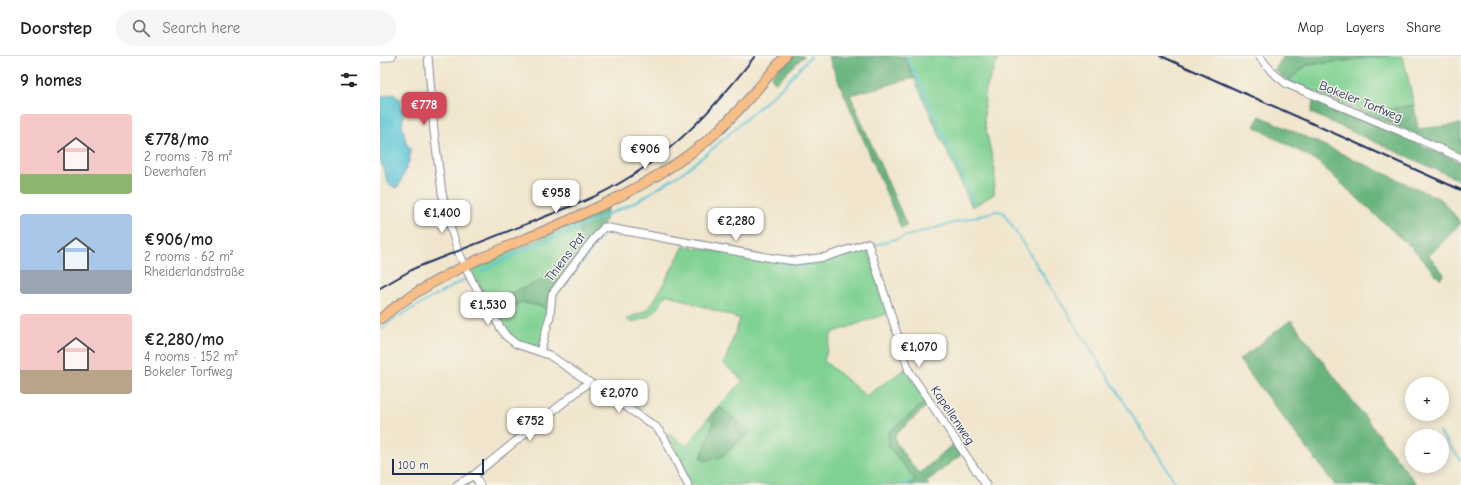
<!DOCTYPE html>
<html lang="en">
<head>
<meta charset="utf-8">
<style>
	body { margin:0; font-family:"Comic Neue",sans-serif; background:#f6f6f6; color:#202124; height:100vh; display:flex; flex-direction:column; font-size:15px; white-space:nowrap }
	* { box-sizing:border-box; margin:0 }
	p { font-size:13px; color:#757577 }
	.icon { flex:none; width:22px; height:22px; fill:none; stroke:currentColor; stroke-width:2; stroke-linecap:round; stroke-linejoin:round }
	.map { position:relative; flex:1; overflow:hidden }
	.drawer { display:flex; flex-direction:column; background:#fff; width:380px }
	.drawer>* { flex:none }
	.buttons { position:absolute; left:1025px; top:321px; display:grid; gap:8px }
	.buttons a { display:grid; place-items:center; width:44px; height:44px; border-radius:50%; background:#fff; box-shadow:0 2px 10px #0003; font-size:20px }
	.scale { position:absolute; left:12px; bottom:10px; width:92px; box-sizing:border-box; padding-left:4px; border:2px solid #1b2f5e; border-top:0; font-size:11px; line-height:14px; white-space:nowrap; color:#1b2f5e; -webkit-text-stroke:3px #f7f3e8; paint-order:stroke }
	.price { position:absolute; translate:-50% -34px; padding:0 9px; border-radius:8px; background:#fff; color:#222; font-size:13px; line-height:26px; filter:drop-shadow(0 1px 2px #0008) }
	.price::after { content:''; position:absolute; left:50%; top:24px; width:12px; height:9px; margin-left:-6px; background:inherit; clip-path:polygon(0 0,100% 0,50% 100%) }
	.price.selected { background:#d1495b; color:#fff }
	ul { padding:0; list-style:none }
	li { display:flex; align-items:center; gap:12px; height:100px; padding:0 20px }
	li span { display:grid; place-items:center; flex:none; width:112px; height:80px; border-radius:4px; color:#555 }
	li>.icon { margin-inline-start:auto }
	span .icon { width:48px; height:48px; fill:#fffc; stroke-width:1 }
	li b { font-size:17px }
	h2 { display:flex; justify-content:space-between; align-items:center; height:48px; padding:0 20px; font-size:17px }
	header { display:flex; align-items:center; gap:24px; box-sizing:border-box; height:56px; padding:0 20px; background:#fff; border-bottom:1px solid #e0e0e0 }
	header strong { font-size:19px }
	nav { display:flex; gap:22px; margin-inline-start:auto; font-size:14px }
	.search { width:280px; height:36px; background:#f6f6f6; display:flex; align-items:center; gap:10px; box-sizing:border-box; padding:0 14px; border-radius:22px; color:#757577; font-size:15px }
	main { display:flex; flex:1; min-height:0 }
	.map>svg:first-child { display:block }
	.green { fill:#80d293; stroke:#4e8078 }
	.forest { fill:#68b47d; stroke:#42726e }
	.water { fill:#5dc6d8; stroke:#3c7a9b }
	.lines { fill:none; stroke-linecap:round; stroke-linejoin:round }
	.stream { stroke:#5dc6d8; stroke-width:2 }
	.minor-casing { stroke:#868a96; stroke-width:9 }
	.major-casing { stroke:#868a96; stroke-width:11 }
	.minor { stroke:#fff; stroke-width:7 }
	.major { stroke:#f7be87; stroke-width:9 }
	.rail { stroke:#1b2f5e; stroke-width:2 }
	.labels { text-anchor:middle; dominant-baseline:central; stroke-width:3; stroke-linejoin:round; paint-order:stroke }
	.street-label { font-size:13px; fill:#1b2f5e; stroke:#f7f3e8 }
</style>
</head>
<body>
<header>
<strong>Doorstep</strong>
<div class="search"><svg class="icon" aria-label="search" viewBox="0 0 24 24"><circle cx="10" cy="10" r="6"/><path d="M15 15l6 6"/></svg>Search here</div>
<nav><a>Map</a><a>Layers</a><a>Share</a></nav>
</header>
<main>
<section class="drawer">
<h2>9 homes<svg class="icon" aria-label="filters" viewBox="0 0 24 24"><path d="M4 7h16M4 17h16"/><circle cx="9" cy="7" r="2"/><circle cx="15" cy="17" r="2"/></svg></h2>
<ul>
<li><span style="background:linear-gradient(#f6c9c9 75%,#8fb573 0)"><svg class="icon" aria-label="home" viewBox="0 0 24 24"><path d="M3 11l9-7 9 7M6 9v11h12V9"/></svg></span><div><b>€778/mo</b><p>2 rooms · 78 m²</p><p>Deverhafen</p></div></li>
<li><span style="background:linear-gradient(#a9c7e8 70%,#9aa5b1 0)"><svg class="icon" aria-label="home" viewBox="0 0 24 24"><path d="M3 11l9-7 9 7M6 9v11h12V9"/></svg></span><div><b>€906/mo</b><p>2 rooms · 62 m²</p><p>Rheiderlandstraße</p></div></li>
<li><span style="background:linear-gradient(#f6c9c9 70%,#b9a48a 0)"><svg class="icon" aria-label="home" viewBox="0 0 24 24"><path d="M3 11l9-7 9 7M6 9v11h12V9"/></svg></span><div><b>€2,280/mo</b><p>4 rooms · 152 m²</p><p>Bokeler Torfweg</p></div></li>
</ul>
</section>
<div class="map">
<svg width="1081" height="429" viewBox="0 0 1081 429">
	<rect width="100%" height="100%" fill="#f7f3e8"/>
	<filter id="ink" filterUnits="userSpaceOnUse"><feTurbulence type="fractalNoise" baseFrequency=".025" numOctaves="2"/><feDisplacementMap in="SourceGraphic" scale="8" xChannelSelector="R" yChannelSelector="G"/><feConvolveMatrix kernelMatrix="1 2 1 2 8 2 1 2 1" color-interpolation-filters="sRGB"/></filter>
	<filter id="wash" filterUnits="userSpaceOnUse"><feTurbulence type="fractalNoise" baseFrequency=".012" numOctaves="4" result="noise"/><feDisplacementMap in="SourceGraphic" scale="16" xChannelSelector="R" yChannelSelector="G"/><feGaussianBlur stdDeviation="0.9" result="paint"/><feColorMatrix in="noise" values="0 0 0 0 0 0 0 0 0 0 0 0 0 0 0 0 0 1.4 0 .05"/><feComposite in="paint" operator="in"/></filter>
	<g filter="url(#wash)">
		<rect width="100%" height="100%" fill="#f1e6cd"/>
		<!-- green -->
		<path class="green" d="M524,0h95l-14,36 -1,29 11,49 -1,24 -22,13z
			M1007,0h16l11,49 -48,8 -78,-32 19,-16z
			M200,165v16l-9,17 -18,20 -20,10 -23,9 -20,12 -18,-31 3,-6z
			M304,190l111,17 72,-17 21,67 -56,20 -8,28 42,35 39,-27 21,32 -38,32 1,14 26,32 -6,6h-218l-24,-52 20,13 21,-28 6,4 -13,36 50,-26 -33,-26 25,-25 -19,-17 16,-45 -74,-25c-11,19 -12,23 -35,28l-5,-3 19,-8 9,-10z
			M141,246l28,6 -10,41 -19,-6 -16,-16 -6,-9z"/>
		<!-- forest -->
		<path class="forest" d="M410,0h14l-28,27 -5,-6z
			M448,0h76l10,22 -64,17 57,131 -6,2z
			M904,0h103l-80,9 -19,16 -14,-11z
			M934,43l147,63v19l-150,-68z
			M1034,49l4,24 43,-5v30l-95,-41z
			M880,60l182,84 19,23 -32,33 15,18 -4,5 -22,-25 -100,-92 -64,-36z
			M228,151l-4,17 -54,70 -1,14 -28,-6 -23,16 -8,-13 20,-12 23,-9 20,-10 18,-20 9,-17v-16z
			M911,264l126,165h-82l-96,-125z
			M546,345l2,4 -33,30 1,8 23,31 35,-31 8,11 -36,28 3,3h-20l6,-6 -26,-32 -1,-14z
			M338,350l33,26 -30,25 -16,4 -4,-3 13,-35 -6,-5z"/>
		<!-- water -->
		<path class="water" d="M13,38l6,4 5,17 -2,9 4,19 5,5 -2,13 -10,25 -4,2 -7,-5 -8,-24v-62z"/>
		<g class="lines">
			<!-- stream -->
			<path class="stream" d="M527,0l67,146
				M495,189l121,-34 7,1 174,273
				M467,198l18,-6
				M399,206l21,4 21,-5
				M101,216l43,-22 56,-23 56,-25 46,-29 28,-22 74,-66 27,-29
				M184,231l41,-55 4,-1
				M0,274l14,-11 73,-41
				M1059,376l22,28
				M526,429l5,-5"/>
		</g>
	</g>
	<g filter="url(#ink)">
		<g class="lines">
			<defs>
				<path id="minor" d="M48,0l6,75 8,62 9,36 7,22 14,30 28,46 6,9 10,8 33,11 107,72 8,10 24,48
					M879,0l13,16 15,12 113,47 61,27
					M0,3l12,-3
					M160,296l10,-36 2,-22 35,-47 17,-20 168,31 23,3 31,-4 42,-14 41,128 77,114
					M94,419l6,10
					M77,429l17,-10 115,-93"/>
				<path id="major" d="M0,263c59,-50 138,-75 207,-107 42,-19 87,-44 122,-73 28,-25 52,-54 76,-83"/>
			</defs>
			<!-- minor casing -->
			<use href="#minor" class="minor-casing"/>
			<!-- major casing -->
			<use href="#major" class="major-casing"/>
			<!-- minor -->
			<use href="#minor" class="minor"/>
			<!-- major -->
			<use href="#major" class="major"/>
			<!-- rail -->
			<path class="rail" d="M781,0l300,134
				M0,232l35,-20 167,-66c75,-32 124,-83 173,-146"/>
		</g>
	</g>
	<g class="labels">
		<!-- street labels -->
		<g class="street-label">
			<text transform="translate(981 45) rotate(22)">Bokeler Torfweg</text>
			<text transform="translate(185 201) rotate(-53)">Thiens Pat</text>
			<text transform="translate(573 359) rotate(56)">Kapellenweg</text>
		</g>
	</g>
</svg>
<div class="buttons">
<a>+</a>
<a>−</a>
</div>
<div class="scale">100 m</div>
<b class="price selected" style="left:44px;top:70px">€778</b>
<b class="price" style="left:265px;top:114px">€906</b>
<b class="price" style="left:176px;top:158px">€958</b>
<b class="price" style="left:62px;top:178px">€1,400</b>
<b class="price" style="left:356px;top:186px">€2,280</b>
<b class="price" style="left:108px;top:270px">€1,530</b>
<b class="price" style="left:539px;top:312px">€1,070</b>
<b class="price" style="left:239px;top:358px">€2,070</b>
<b class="price" style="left:150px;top:386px">€752</b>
</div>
</main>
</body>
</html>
